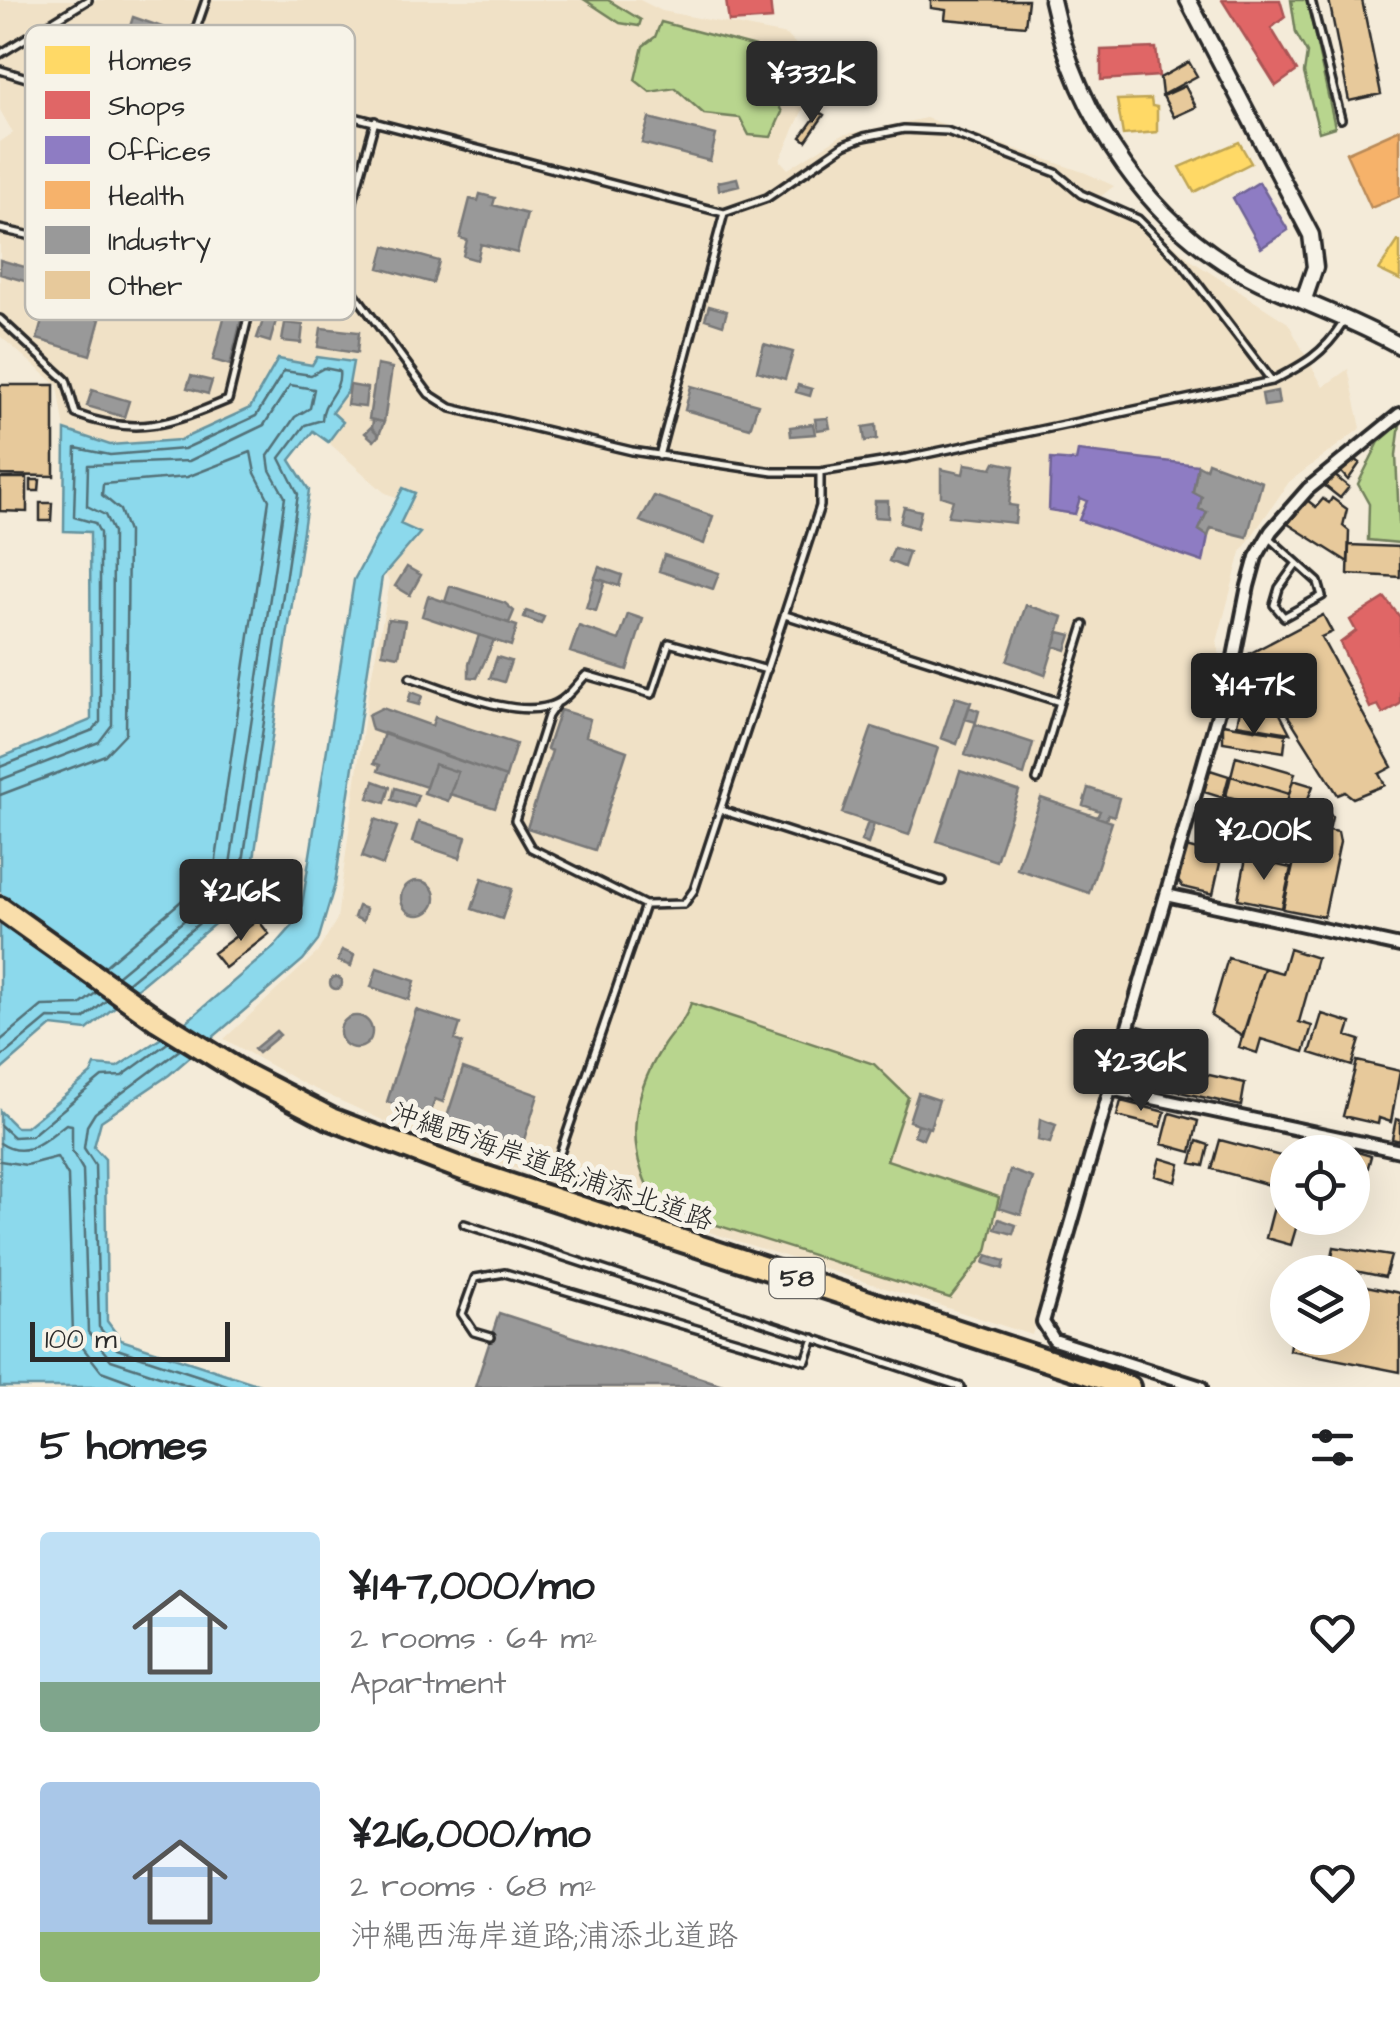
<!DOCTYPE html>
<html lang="en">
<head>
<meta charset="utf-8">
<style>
	body { margin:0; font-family:"Architects Daughter","Klee One",sans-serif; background:#f2f2f2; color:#202124; height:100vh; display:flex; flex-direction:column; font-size:38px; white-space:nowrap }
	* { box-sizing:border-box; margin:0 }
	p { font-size:32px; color:#757577 }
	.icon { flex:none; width:55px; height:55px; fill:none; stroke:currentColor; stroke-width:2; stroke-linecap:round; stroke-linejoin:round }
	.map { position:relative; height:1387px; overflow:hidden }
	.panel { display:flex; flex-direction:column; background:#fff; flex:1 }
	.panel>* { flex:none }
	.fabs { position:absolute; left:1270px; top:1135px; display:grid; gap:20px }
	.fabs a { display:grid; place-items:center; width:100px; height:100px; border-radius:50%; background:#fff; box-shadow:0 10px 40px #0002; font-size:50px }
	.scale { position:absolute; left:30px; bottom:25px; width:200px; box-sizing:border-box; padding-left:10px; border:5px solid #2b2b2b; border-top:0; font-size:28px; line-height:35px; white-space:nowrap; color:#2b2b2b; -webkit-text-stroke:8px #f7f3e8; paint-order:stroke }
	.price { position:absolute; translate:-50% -85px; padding:0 22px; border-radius:10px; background:#2b2b2b; color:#fff; font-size:32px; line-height:65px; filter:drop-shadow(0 2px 5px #0008) }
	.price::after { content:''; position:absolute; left:50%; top:60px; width:30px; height:22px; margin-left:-15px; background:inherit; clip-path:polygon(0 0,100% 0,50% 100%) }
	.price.selected { background:#222; color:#fff }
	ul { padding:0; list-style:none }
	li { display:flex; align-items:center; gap:30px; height:250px; padding:0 40px }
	li span { display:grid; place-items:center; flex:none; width:280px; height:200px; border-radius:10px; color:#555 }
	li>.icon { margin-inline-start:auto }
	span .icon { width:120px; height:120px; fill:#fffc; stroke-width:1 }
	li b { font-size:42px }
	h2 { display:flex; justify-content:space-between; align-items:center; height:120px; padding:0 40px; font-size:42px }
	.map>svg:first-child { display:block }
	.built { fill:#f0e1c6 }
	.green { fill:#b8d58e; stroke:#72805c; stroke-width:2.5 }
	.water { fill:#8cd9ec; stroke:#65939f; stroke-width:2.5 }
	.pier { fill:#f4ebd9 }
	.homes { fill:#ffd966; stroke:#bfa554; stroke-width:2.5 }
	.shops { fill:#e06666; stroke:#aa5454; stroke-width:2.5 }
	.offices { fill:#8e7cc3; stroke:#706495; stroke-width:2.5 }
	.health { fill:#f6b26b; stroke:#b98a58; stroke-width:2.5 }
	.industry { fill:#999; stroke:#787878; stroke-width:2.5 }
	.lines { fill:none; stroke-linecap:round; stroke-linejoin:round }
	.shore { stroke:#527178; stroke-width:2.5 }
	.building { fill:#e7c99b; stroke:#2b2b2b; stroke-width:2.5 }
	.service-casing { stroke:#2b2b2b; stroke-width:12 }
	.minor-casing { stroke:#2b2b2b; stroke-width:18 }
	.tertiary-casing { stroke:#2b2b2b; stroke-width:21 }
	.motorway-casing { stroke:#2b2b2b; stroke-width:28 }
	.service { stroke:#f7f3e8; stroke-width:5 }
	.minor { stroke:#f7f3e8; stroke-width:10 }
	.tertiary { stroke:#f7f3e8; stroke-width:14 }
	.motorway { stroke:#f9deab; stroke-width:20 }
	.labels { text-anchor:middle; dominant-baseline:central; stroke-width:10; stroke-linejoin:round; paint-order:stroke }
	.shield { fill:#f7f3e8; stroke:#686764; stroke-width:2.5 }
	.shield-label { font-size:25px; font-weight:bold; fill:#2b2b2b }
	.street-label { font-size:28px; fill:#2b2b2b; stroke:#f7f3e8 }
	.key { fill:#f7f3e8; stroke:#bab7af; stroke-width:2.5 }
	.key-label { font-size:28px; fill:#2b2b2b }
</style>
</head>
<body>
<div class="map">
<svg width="1400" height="1387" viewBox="0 0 1400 1387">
	<rect width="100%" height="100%" fill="#f4ebd9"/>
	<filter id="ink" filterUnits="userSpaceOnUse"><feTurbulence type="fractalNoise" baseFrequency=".01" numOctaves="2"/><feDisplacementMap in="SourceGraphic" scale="20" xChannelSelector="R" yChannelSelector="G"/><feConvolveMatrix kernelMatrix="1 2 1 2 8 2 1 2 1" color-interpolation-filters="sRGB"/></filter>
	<g filter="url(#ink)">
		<!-- built -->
		<path class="built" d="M0,0h640l22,11 125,24 34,35 -41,90 8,9 54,-34 84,-17 160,55 28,13 -14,11 46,24 46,40 96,62 35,64 25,-18 13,59 -72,54 -48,70 -24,90 5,30 -190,663 -470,-150 -171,-61 -87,-40 -80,-45 93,-86 20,-34 31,-226 22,-110 -5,-10 34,-39 -19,-10 6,-13 -3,-23 -5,11 -14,-7 -56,-50 15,-19 -12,-11 -19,-46 -54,32 -8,10 -70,32 -70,5 -45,-15 -7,-44 -58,-50v-194l13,-9 -13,-23z"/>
		<!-- green -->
		<path class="green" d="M585,0h23l33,20 -2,6 -19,-3z
			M1291,0h16l28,127 -16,5 -15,-59 3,-20 -11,-20z
			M661,22l110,29 24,14 3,17 -8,13 -10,-5 -4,10 6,12 -11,25 -22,-2 -9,-17 -36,-4 -29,-26 -25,4 -15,-12 8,-34 12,-9z
			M1400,424l-4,31 4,88 -32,-3 1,-36 -11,-20 21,-42z
			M691,1003l183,61 34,33 -21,63 112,37 -12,54 -37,47 -291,-91c-34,-52 -30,-107 3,-159 10,-17 23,-25 29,-45z"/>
		<!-- water -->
		<path class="water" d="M317,357l36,5 -5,28 -16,22 11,10 -15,20 -15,-11 -23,29 19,30 -59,395 -8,16 -155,129 -35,-4 -52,45v-313l91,-38 -1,-188 -26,-1 1,-101 45,15 70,-5 70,-32 28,-49 34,6z
			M403,488l12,5 -15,31 20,9 -38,44 -47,307 -17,57 -15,19 -134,115 -68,46 -7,26 11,12 2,162 14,19 145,47h-266v-276l16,16h10l65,-53 4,-9 22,2 69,-45 88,-75 20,-23 8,-19 52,-325z"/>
		<!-- pier -->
		<path class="pier" d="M0,892l140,100 -20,17 -59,-41 -61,-44z"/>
		<!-- homes -->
		<path class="homes" d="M1151,99l1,7 5,1v25l-34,3 -6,-35z
			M1239,142l12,21 -57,29 -14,-25z
			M1398,241l2,1v38l-21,-10z
			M1400,622v48l-17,11 -23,-36z"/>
		<!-- shops -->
		<path class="shops" d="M726,0h44l2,19 -43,3z
			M1222,0h58l5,17 -14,11 26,43 -21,15z
			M1156,48l3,28 -58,4v-30z
			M1385,598l15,19v87l-17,10 -5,-9 -8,3 -30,-65 16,-12 -6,-11z"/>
		<!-- offices -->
		<path class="offices" d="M1259,182l29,48 -27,18 -28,-50z
			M1078,451l120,14 -5,27 9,5 -3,12 8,3 -8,18 9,6 -5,26 -124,-42 8,-19 -7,-3 -5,16 -26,-4 2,-51 25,2z"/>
		<!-- health -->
		<path class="health" d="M1400,129v67l-29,12 -25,-55z"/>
		<!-- industry -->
		<path class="industry" d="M133,17l32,11 -9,26 -31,-12z
			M649,118l67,17 -6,26 -68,-18z
			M737,178l2,7 -20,5 -1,-8z
			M480,194l15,4 -2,7 34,9 -10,39 -36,-9 -4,16 -14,-4 4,-16 -7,-2 10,-39 8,2z
			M385,246l54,15 -6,22 -54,-15z
			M0,260l39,11 -4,13 -35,-10z
			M47,303l53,16 -10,36 -53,-16z
			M228,303l16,5 -14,57 -17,-5z
			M268,306l11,4 -9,32 -13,-4z
			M709,306l18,5 -4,14 -18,-6z
			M285,323l18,2 -2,18 -19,-2z
			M321,328l38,4 -2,21 -39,-6z
			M764,344l29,8 -8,27 -28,-8z
			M377,365l15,3 -8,54 -15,-3z
			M191,376l21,5 -4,13 -21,-6z
			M350,385l17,3 -2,19 -18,-2z
			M798,385l14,4 -2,7 -14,-4z
			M691,386l67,18 -8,24 -65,-18z
			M92,390l37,11 -5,16 -37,-11z
			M1277,391l2,13 -15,2 -2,-12z
			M828,418l2,10 -13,2 -2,-11z
			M373,420l11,2 -5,13 -7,-7z
			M813,424l2,10 -24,2 -1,-9z
			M876,425l1,14 -12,2 -2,-14z
			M371,427l8,8 -5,6 -9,-8z
			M995,462l19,4 -5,39 8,1 -2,17 -67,-7 5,-16 -12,-4v-27l22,5 2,-10 27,4z
			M1208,462l54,20 -15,55 -36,-9 -3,8 -9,-6 8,-18 -8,-3 3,-12 -9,-5 5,-27 8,4z
			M654,496l59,20 -9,28 -64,-23z
			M875,501h13v17l-14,-1z
			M904,507l17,4 -4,17 -17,-5z
			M894,548l15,4 -5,15 -15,-6z
			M664,555l55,18 -6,16 -54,-18z
			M407,567l14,8 -11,20 -15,-9z
			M599,567l23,8 -3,11 -24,-8z
			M595,578l10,3 -9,30 -10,-3z
			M450,586l55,17 9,8 -5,12 -64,-21z
			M428,596l89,30 -6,20 -89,-30z
			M1026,605l37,12 -18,58 -38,-14z
			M526,611l18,6 -3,7 -17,-6z
			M628,614l15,5 -16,51 -57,-18 9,-26 40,14z
			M388,619l17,2 -6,35 -17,-3z
			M1059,632l12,3 -5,15 -12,-4z
			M479,635l15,5 -17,38 -8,-1v-13z
			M497,657l14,4 -7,21 -14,-4z
			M411,692l11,4 -3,9 -11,-3z
			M955,697l16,5 -14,42 -16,-6z
			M969,707l10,4 -3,11 -11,-3z
			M382,708l50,18 3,-9 81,27 -10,33 -134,-47 -4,-15z
			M560,710l30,9 -4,17 41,15 -32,99 -68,-22 25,-77 -5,-2z
			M975,724l58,19 -9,32 -59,-20z
			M872,727l66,21 -29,87 -67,-22z
			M384,733l122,44 -11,31 -45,-14 8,-22 -24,-8 -8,23 -48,-16 2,-6 -6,-2z
			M434,764l24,8 -10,29 -24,-8z
			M960,771l59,20 -23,70 -59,-20z
			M374,781l16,6 -5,16 -17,-5z
			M395,788l23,7 -4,12 -22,-7z
			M1088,788l31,10 -5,18 -6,-2 -2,6 -9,-3 3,-6 -17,-6z
			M1041,798l71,24 -23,71 -72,-24z
			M375,819l22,8 -14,38 -21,-8z
			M418,822l48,15 -6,21 -48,-16z
			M868,822l6,2 -6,20 -7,-3z
			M482,878l30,11 -10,30 -30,-10z
			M401 898a17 17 0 1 1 34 0a17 17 0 1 1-34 0Z
			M358,906l8,3 -3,12 -9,-4z
			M342,950l12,5 -3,11 -13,-5z
			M377,968l38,13 -6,19 -38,-13z
			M330 983a6 6 0 1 1 12 0a6 6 0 1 1-12 0Z
			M416,1010l44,14 -5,16 7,3 -19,59 -8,-3 -5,16 -43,-13z
			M340 1032a16 16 0 1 1 32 0a16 16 0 1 1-32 0Z
			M276,1031l4,4 -22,18 -4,-4z
			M463,1068l75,27 -16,51 -76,-26z
			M918,1093l21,7 -9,28 -21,-7z
			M1040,1119l16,6 -6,18 -12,-3z
			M918,1124l10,3 -5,12 -9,-4z
			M1010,1170l23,8 -12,37 -22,-7z
			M999,1219l17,6 -3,9 -18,-5z
			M987,1255l18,6 -2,8 -19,-6z
			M499,1313l230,74h-254z"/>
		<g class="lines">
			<!-- shore -->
			<path class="shore" d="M0,767l93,-37 7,-8v-189l-5,-10 -21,-6 2,-69 34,7 74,-6 72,-33 28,-45 27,4 13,-7 15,3c3,20 -17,29 -17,49l-17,5 -25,33 18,36 -58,388 -7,13 -106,88
				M0,780l99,-38 13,-17 1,-193 -8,-17 -18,-9 1,-41 101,-4 75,-36 26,-40 24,4 -4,19 -15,9 -27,39 2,14 15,27 -57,381 -5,10 -106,88
				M0,795l105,-40 21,-22 2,-201 -8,-22 -18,-15 1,-11 84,-7 64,-25 4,21 14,27 -55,373 -110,94
				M0,1041l42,-35 38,-1 17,-13
				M181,1049l-86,64 -8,13 -3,22 11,17 4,162 18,22 116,38
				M0,1058l48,-40 36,1 23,-19
				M0,1125l13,12 18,-1 71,-59 20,-1 47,-34
				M0,1143c26,18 45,-3 66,-19l6,1v26l11,19 5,162 23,28 82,27
				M0,1161l26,4 31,-8 11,19 5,159 28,36 44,16"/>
		</g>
		<!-- building -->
		<path class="building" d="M931,0h97l-3,26 -80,-7 1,-9 -15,-2z
			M1329,0h33l19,94 -32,7z
			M1189,62l8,14 -35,19 -2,-17z
			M1185,86l11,21 -22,10 -11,-21z
			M819,112l5,3 -18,26 -5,-4z
			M0,385h54v91l-54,-1z
			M1355,459l5,4 -12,17 -8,-9z
			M1334,475l15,12 -9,11 -15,-12z
			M0,478h27v34l-27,-1z
			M31,480h9l-1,11h-8z
			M1332,498l15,11 -4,17 6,5 -1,31 -60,-38 19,-24 9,7 7,-8 6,4z
			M40,503h12l-1,18h-11z
			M1349,545l51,2v30l-52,-3z
			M1323,615l9,17 -11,5 71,130 -13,7 6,11 -32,13 -8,-6 -7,3 -89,-141z
			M1245,686l22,3 23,44 -53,-9z
			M1223,724l63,10 -2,18 -61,-10z
			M1236,756l59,17 -6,21 -58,-18z
			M1210,770l19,6 -6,22 -19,-6z
			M1231,776l58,18 -5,18 -58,-16z
			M1293,780l20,6 -12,31 -17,-5z
			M1322,804l10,13 -3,13 9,2 2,10 -16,75 -41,-8 21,-90z
			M1277,815l23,7 -12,41 -17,-4 1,-7 -4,-1z
			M1186,847l23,6 -2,6 13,4 -7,31 -30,-7 -5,-6z
			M1246,858l45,10 -9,40 -44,-9z
			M258,920l11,14 -44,34 -12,-15z
			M1289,949l28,9 -18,64 13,4 -8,26 -43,-13 -4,14 -18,-6 25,-79 18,5z
			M1228,958l36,10 -21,69 -32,-21z
			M1322,1014l29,9 -4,13 13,4 -8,26 -42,-13z
			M1135,1025l25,7 -14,54 -25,-7z
			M1163,1032l25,8 -14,51 -26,-6z
			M1357,1061l43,10 -9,51 -12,-4 -1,6 -35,-8z
			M1182,1069l63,14 -4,23 -65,-15z
			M1121,1101l44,11 -4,15 -44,-11z
			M1170,1113l28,8 -7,31 -29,-8z
			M1396,1119l4,1v21l-8,-2z
			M1220,1140l68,18v32l-76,-21z
			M1197,1141l12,4 -5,21 -13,-3z
			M1354,1151l17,5 -6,22 -6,-2 -2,4 -5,-1z
			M1160,1158l20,6 -4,18 -21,-6z
			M1279,1188l9,2v28h11l-8,27 -25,-7z
			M1334,1247l57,9 -6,21 -55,-11z
			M1352,1283l48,10v79l-111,-22 2,-12h61z"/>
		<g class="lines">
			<defs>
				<path id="service" d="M1311,0l30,119
					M0,54l88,-54
					M0,70l100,30 81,-28 543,141 43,-15 77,-53 20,-8 40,-8 43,2 109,42 25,21 57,25 43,43 91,119
					M375,121l-37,135 3,19 88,119 22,14 181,43 141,21h47l87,-14 365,-77c31,-16 52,-27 71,-58
					M0,229l132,29 49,-186 25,-72
					M37,237l39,-144
					M0,319l66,61 10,34c60,23 95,10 152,-14l26,-107 -6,-13 50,-180
					M659,456l65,-243
					M1268,537l50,45 4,14 -38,21 -10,-12 5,-17 18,-25
					M785,615l275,87 24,-77
					M410,677c37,12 110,45 147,26 11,-5 21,-20 29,-28l66,19 17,-51 98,27
					M557,703l-9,13 -33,104 16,28 114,57 39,-1 10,-14 126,-384v-34
					M1037,780l23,-78
					M721,810l221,71
					M555,1168l90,-263
					M464,1224l497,163
					M491,1337l-17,-5 -12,-18 13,-36 30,-5 301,88 8,-23"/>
				<path id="minor" d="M1166,895l234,51
					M1111,1089l289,62
					M1201,1387l-147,-47 -11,-18 190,-660 15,-76 8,-29 15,-26 37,-42 92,-75"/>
				<path id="tertiary" d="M1052,0c25,116 98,230 208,282 47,22 94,38 140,64
					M1188,0l123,235 4,32 -11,32"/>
				<path id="motorway" d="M0,908l157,112 89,55 85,44 134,51 664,217"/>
			</defs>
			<!-- service casing -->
			<use href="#service" class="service-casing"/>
			<!-- minor casing -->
			<use href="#minor" class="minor-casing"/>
			<!-- tertiary casing -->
			<use href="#tertiary" class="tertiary-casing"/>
			<!-- motorway casing -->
			<use href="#motorway" class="motorway-casing"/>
			<!-- service -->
			<use href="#service" class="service"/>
			<!-- minor -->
			<use href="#minor" class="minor"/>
			<!-- tertiary -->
			<use href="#tertiary" class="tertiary"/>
			<!-- motorway -->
			<use href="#motorway" class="motorway"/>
		</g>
	</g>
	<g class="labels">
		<!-- shield labels -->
		<rect class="shield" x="769.5" y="1258" width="55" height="40" rx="8"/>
		<g class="shield-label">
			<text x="797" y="1278">58</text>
		</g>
		<!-- street labels -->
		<g class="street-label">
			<text transform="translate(552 1167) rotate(19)">沖縄西海岸道路;浦添北道路</text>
		</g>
	</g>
	<!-- legend -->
	<rect x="25" y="25" width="330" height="295" rx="15" class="key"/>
	<rect x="45" y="46" width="45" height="28" fill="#ffd966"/>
	<rect x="45" y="91" width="45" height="28" fill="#e06666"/>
	<rect x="45" y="136" width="45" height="28" fill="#8e7cc3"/>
	<rect x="45" y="181" width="45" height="28" fill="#f6b26b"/>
	<rect x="45" y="226" width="45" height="28" fill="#999"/>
	<rect x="45" y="271" width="45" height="28" fill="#e7c99b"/>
	<g class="key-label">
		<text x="108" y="70">Homes</text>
		<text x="108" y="115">Shops</text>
		<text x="108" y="160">Offices</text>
		<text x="108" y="205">Health</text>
		<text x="108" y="250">Industry</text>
		<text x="108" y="295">Other</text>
	</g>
</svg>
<div class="fabs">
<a><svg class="icon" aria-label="locate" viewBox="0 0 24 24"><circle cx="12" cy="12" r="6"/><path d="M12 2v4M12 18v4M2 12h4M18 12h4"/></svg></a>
<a><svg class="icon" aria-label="layers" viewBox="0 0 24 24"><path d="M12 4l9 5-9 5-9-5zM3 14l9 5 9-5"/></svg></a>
</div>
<div class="scale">100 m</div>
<b class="price" style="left:812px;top:126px">¥332K</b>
<b class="price selected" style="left:1254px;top:738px">¥147K</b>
<b class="price" style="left:1264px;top:883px">¥200K</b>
<b class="price" style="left:241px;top:944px">¥216K</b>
<b class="price" style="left:1141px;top:1114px">¥236K</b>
</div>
<section class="panel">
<h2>5 homes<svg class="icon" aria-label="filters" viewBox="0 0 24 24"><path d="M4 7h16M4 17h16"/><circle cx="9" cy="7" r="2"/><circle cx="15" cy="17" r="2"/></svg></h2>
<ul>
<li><span style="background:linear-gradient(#bfe0f5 75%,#7fa58c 0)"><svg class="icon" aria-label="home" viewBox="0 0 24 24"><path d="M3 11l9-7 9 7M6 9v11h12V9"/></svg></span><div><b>¥147,000/mo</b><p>2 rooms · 64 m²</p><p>Apartment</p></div><svg class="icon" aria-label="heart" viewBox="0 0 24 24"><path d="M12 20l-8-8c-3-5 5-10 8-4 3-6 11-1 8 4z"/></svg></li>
<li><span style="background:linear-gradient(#a9c7e8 75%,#8fb573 0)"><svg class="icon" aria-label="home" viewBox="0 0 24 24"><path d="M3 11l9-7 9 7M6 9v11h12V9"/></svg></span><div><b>¥216,000/mo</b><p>2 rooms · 68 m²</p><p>沖縄西海岸道路;浦添北道路</p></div><svg class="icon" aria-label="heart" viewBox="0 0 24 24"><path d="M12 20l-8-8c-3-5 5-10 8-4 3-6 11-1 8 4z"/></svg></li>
</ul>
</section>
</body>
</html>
